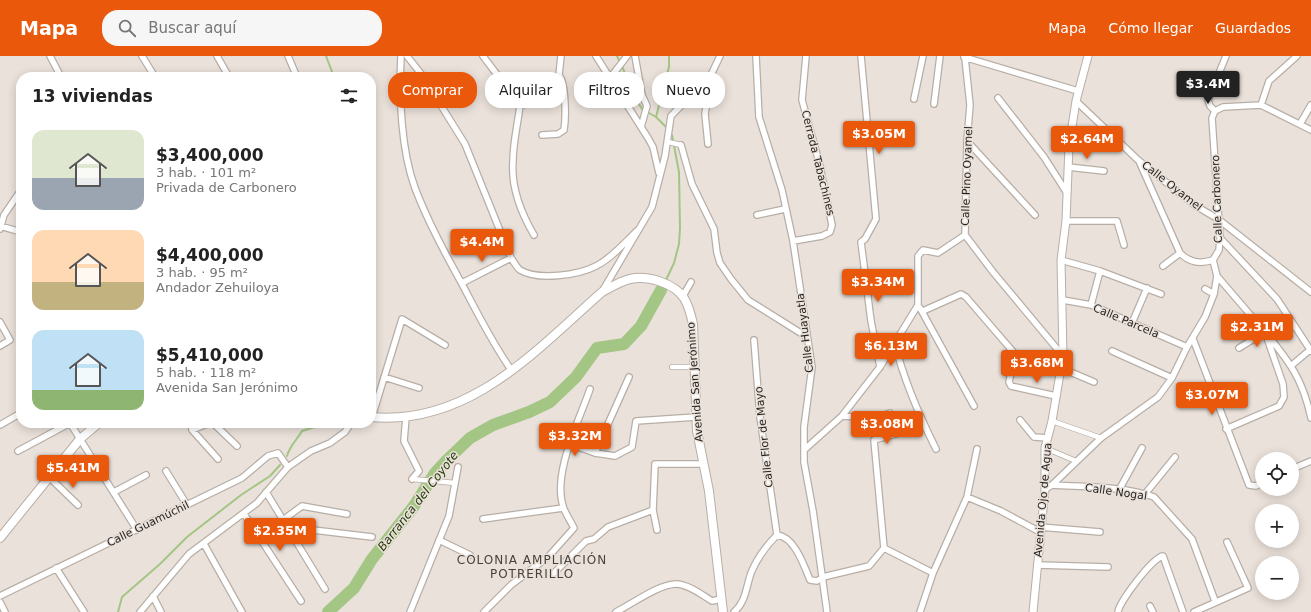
<!DOCTYPE html>
<html lang="es">
<head>
<meta charset="utf-8">
<style>
	body { margin:0; font-family:"DejaVu Sans",sans-serif; background:#f6f6f6; color:#222; height:100vh; display:flex; flex-direction:column; font-size:15px; white-space:nowrap }
	* { box-sizing:border-box; margin:0 }
	p { font-size:13px; color:#767676 }
	.icon { flex:none; width:22px; height:22px; fill:none; stroke:currentColor; stroke-width:2; stroke-linecap:round; stroke-linejoin:round }
	.map { position:relative; flex:1; overflow:hidden }
	.drawer { position:absolute; left:16px; top:16px; width:360px; height:356px; display:flex; flex-direction:column; background:#fff; border-radius:16px; box-shadow:0 2px 10px #0003 }
	.drawer>* { flex:none }
	.guide { position:absolute; left:388px; top:16px; width:380px; height:36px; display:flex; gap:8px }
	.tools { position:absolute; left:1255px; top:396px; display:grid; gap:8px }
	.tools a { display:grid; place-items:center; width:44px; height:44px; border-radius:50%; background:#fff; box-shadow:0 2px 10px #0003; font-size:20px }
	.price { position:absolute; translate:-50% -34px; padding:0 9px; border-radius:4px; background:#ea580c; color:#fff; font-size:13px; line-height:26px; filter:drop-shadow(0 1px 2px #0008) }
	.price::after { content:''; position:absolute; left:50%; top:24px; width:12px; height:9px; margin-left:-6px; background:inherit; clip-path:polygon(0 0,100% 0,50% 100%) }
	.price.on { background:#222; color:#fff }
	ul { padding:0; list-style:none }
	li { display:flex; align-items:center; gap:12px; height:100px; padding:0 16px }
	li span { display:grid; place-items:center; flex:none; width:112px; height:80px; border-radius:12px; color:#555 }
	li>.icon { margin-inline-start:auto }
	span .icon { width:48px; height:48px; fill:#fffc; stroke-width:1 }
	li b { font-size:17px }
	h2 { display:flex; justify-content:space-between; align-items:center; height:48px; padding:0 16px; font-size:17px }
	.tag { padding:0 14px; border-radius:16px; background:#fff; box-shadow:0 2px 10px #0003; font-size:14px; line-height:36px }
	.tag.on { background:#ea580c; color:#fff }
	header { display:flex; align-items:center; gap:24px; box-sizing:border-box; height:56px; padding:0 20px; background:#ea580c; color:#fff }
	header strong { font-size:19px }
	nav { display:flex; gap:22px; margin-inline-start:auto; font-size:14px }
	.search { width:280px; height:36px; background:#f6f6f6; display:flex; align-items:center; gap:10px; box-sizing:border-box; padding:0 14px; border-radius:16px; color:#767676; font-size:15px }
	.map>svg:first-child { display:block }
	.lines { fill:none; stroke-linecap:round; stroke-linejoin:round }
	.stream { stroke:#a3c684; stroke-width:2 }
	.river { stroke:#a3c684; stroke-width:12 }
	.pedestrian-casing { stroke:#b7afa7; stroke-width:6 }
	.minor-casing { stroke:#b7afa7; stroke-width:8 }
	.tertiary-casing { stroke:#b7afa7; stroke-width:9 }
	.secondary-casing { stroke:#b7afa7; stroke-width:10 }
	.pedestrian { stroke:#fff; stroke-width:4.5 }
	.minor { stroke:#fff; stroke-width:5.5 }
	.tertiary { stroke:#fff; stroke-width:7 }
	.secondary { stroke:#fff; stroke-width:8 }
	.labels { text-anchor:middle; dominant-baseline:central; stroke-width:3; stroke-linejoin:round; paint-order:stroke }
	.street-label { font-size:11px; fill:#221f1c; stroke:#eae1da }
	.water-label { font-size:12px; font-style:italic; fill:#253c0c; stroke:#eae1da }
	.neighbourhood-label { font-size:12px; letter-spacing:1px; fill:#49423c; stroke:#eae1da }
</style>
</head>
<body>
<header>
<strong>Mapa</strong>
<div class="search"><svg class="icon" aria-label="search" viewBox="0 0 24 24"><circle cx="10" cy="10" r="6"/><path d="M15 15l6 6"/></svg>Buscar aquí</div>
<nav><a>Mapa</a><a>Cómo llegar</a><a>Guardados</a></nav>
</header>
<div class="map">
<svg width="1311" height="556" viewBox="0 0 1311 556">
	<rect width="100%" height="100%" fill="#eae1da"/>
	<g class="lines">
		<!-- stream -->
		<path class="stream" d="M326,0l8,21
			M617,0l3,6
			M622,10l12,30 8,13 14,8
			M666,71l-10,-10 13,-50v-11
			M371,171l3,7 -3,13
			M666,224l8,-17 5,-19 1,-16 -1,-56 -7,-37
			M287,400c3,-11 10,-16 15,-25l26,-8
			M118,556l4,-15 38,-33 27,-27 54,-42 29,-19 10,-11"/>
		<!-- river -->
		<path class="river" d="M328,556l26,-24 18,-29 42,-53 21,-33 11,-12 24,-23 23,-13 36,-13 21,-10 26,-25 21,-29 27,-4 17,-18 20,-36"/>
		<defs>
			<path id="pedestrian" d="M668,86l13,3
				M672,311h22
				M1052,365l49,17
				M1045,392l31,13
				M412,423l43,4"/>
			<path id="minor" d="M50,0l11,21
				M142,0l13,21
				M217,0l12,21
				M288,0l9,21
				M401,0c-2,41 0,94 14,132 13,34 30,65 47,96 16,30 30,59 50,87
				M407,0l15,19 43,69 46,114c3,4 6,10 9,12 18,11 59,5 76,-4 16,-8 29,-24 42,-36
				M483,0l37,49c15,1 29,-21 39,-30
				M596,0l52,82 5,9 6,26
				M635,0l7,39 5,11 -6,21
				M756,0l3,61 23,73 11,51 19,126 -8,60v35l9,49 14,101
				M861,0l15,163 -11,20 -4,3 10,79 9,46
				M964,1l114,34
				M965,2l5,47 -3,36 -2,94 28,37 70,84
				M559,19l2,-19
				M610,22l17,-22
				M998,42l46,59 23,36
				M914,43l9,-43
				M1076,45l62,59 58,46 22,13 93,73
				M934,48l6,-48
				M520,49c-2,18 -7,37 -7,56 -2,25 8,52 21,74
				M1261,49l8,-24 28,-25
				M1215,55l-5,-5 -2,-6 18,-44
				M1300,68l11,-19
				M542,79l16,-1 6,-4c2,-12 2,-46 -5,-55
				M967,85l68,74
				M708,88l-3,-30 6,-39
				M681,89l11,39 22,45 3,24 3,10 11,16 17,21 59,37
				M1139,105l41,92c10,10 20,11 33,7
				M1068,111l36,4
				M757,159l28,-6
				M1066,165h51l7,24
				M0,170l21,6
				M0,173l4,-14 17,-25
				M1220,182l57,61 34,52
				M793,185l29,-5 8,-4 2,-7 -13,-63 -17,-62 4,-44
				M1061,204l39,11 61,23
				M1163,210l17,-13
				M1217,220l48,56 18,52 1,13 -5,9 -53,23
				M462,227l49,-25
				M1205,233l9,5
				M603,234l49,-83 13,-51 6,-40 40,-41 9,-19
				M683,240l8,-14
				M1063,244l28,5 96,42
				M1091,249l9,-34
				M920,252l54,98
				M923,255l38,-17 5,3 49,57 -6,28 2,4 45,10
				M0,266l10,18 -10,6
				M1132,267l15,-35
				M1193,283l56,146 7,1 6,-3
				M754,284l6,77 17,118
				M895,288c9,37 24,71 41,105
				M1239,292l26,-16c25,30 38,48 46,86
				M1112,295l60,27
				M1292,309l19,-16
				M1061,312l33,14
				M384,321l35,11
				M842,360l33,2 15,-5
				M372,361l30,-98 43,26
				M406,361l-2,24 15,30 -7,8
				M1020,364l14,17 14,1
				M70,367l67,107
				M190,367l3,8 25,28
				M213,367l24,23
				M0,369l21,-12
				M192,374l17,-7
				M570,388l25,9 20,3 17,-9 4,-26 60,-4
				M804,394l38,-34 38,-49 38,-62v-49l5,-6 15,3 27,-18
				M18,395l52,-28
				M595,397l34,-76
				M1292,413l19,-8
				M166,415l21,34
				M49,421l29,28
				M1052,429c31,2 73,1 102,12l38,42 23,62
				M1045,433l7,-4 49,-47 57,-41 14,-19 15,-31 18,-30 9,-23 3,-18 -4,-16 6,-10 1,-12 -8,-120 3,-7 8,-4 38,-2 50,25
				M1119,434l23,-42
				M114,436l32,-17
				M266,436l59,97
				M1145,438l30,-37
				M967,441l34,14 39,21
				M244,458l57,87
				M483,463l80,-11
				M283,464l19,-14 45,8
				M288,471l84,10
				M1040,471l60,5
				M657,474l-4,-20 2,-46h47
				M439,484l31,15
				M204,488l38,68
				M884,492l-10,-108 22,-6
				M884,492l49,25
				M1037,509l71,2
				M56,512l28,44
				M553,518l33,-33 8,-2 14,-12 45,-17
				M0,540l242,-118 26,-22 10,-3 10,14
				M153,540l8,16
				M0,546l5,10
				M1150,550l3,6
				M140,556l49,-58 68,-51 31,-36 23,-16 19,-8 15,-11 6,-9
				M410,556l39,-96 9,-49
				M484,556l27,-27 38,-29 25,-28c-3,-6 -7,-12 -10,-19 -13,-33 15,-88 26,-120
				M616,556c16,-8 43,-28 60,-28 12,0 26,11 36,17l9,-2
				M734,556c12,-10 12,-25 17,-39 6,-15 15,-27 26,-38 18,2 27,31 33,45l7,1 6,-4 46,-11 15,-18
				M920,556l13,-39 34,-76 10,-48
				M1118,556c1,-10 35,-55 45,-56l20,56
				M1194,556l54,-24 -21,-46"/>
			<path id="tertiary" d="M1033,556l12,-123v-41l7,-27 11,-65 -2,-96 5,-39 3,-75 7,-45 12,-45"/>
			<path id="secondary" d="M371,361c98,9 164,-66 231,-125 9,-5 19,-11 28,-13 17,-4 44,4 54,19 5,8 7,17 9,26l4,107 12,60 14,121
				M0,482l80,-99 19,-16"/>
		</defs>
		<!-- pedestrian casing -->
		<use href="#pedestrian" class="pedestrian-casing"/>
		<!-- minor casing -->
		<use href="#minor" class="minor-casing"/>
		<!-- tertiary casing -->
		<use href="#tertiary" class="tertiary-casing"/>
		<!-- secondary casing -->
		<use href="#secondary" class="secondary-casing"/>
		<!-- pedestrian -->
		<use href="#pedestrian" class="pedestrian"/>
		<!-- minor -->
		<use href="#minor" class="minor"/>
		<!-- tertiary -->
		<use href="#tertiary" class="tertiary"/>
		<!-- secondary -->
		<use href="#secondary" class="secondary"/>
	</g>
	<g class="labels">
		<!-- street labels -->
		<g class="street-label">
			<text transform="translate(818 107) rotate(76)">Cerrada Tabachines</text>
			<text transform="translate(967 120) rotate(-88)">Calle Pino Oyamel</text>
			<text transform="translate(1172 130) rotate(38)">Calle Oyamel</text>
			<text transform="translate(1217 143) rotate(-92)">Calle Carbonero</text>
			<text transform="translate(1126 265) rotate(23)">Calle Parcela</text>
			<text transform="translate(805 277) rotate(-97)">Calle Huayatla</text>
			<text transform="translate(695 326) rotate(-94)">Avenida San Jerónimo</text>
			<text transform="translate(764 381) rotate(-96)">Calle Flor de Mayo</text>
			<text transform="translate(1116 436) rotate(8)">Calle Nogal</text>
			<text transform="translate(1043 444) rotate(-85)">Avenida Ojo de Agua</text>
			<text transform="translate(148 468) rotate(-26)">Calle Guamúchil</text>
		</g>
		<!-- water labels -->
		<g class="water-label">
			<text transform="translate(418 445) rotate(-52)">Barranca del Coyote</text>
		</g>
		<!-- neighbourhood labels -->
		<g class="neighbourhood-label">
			<text x="532" y="504">COLONIA AMPLIACIÓN<tspan x="532" dy="14">POTRERILLO</tspan></text>
		</g>
	</g>
</svg>
<div class="tools">
<a><svg class="icon" aria-label="locate" viewBox="0 0 24 24"><circle cx="12" cy="12" r="6"/><path d="M12 2v4M12 18v4M2 12h4M18 12h4"/></svg></a>
<a>+</a>
<a>−</a>
</div>
<b class="price on" style="left:1208px;top:49px">$3.4M</b>
<b class="price" style="left:879px;top:99px">$3.05M</b>
<b class="price" style="left:1087px;top:104px">$2.64M</b>
<b class="price" style="left:482px;top:207px">$4.4M</b>
<b class="price" style="left:878px;top:247px">$3.34M</b>
<b class="price" style="left:1257px;top:292px">$2.31M</b>
<b class="price" style="left:891px;top:311px">$6.13M</b>
<b class="price" style="left:1037px;top:328px">$3.68M</b>
<b class="price" style="left:1212px;top:360px">$3.07M</b>
<b class="price" style="left:887px;top:389px">$3.08M</b>
<b class="price" style="left:575px;top:401px">$3.32M</b>
<b class="price" style="left:73px;top:433px">$5.41M</b>
<b class="price" style="left:280px;top:496px">$2.35M</b>
<div class="guide">
<a class="tag on">Comprar</a>
<a class="tag">Alquilar</a>
<a class="tag">Filtros</a>
<a class="tag">Nuevo</a>
</div>
<section class="drawer">
<h2>13 viviendas<svg class="icon" aria-label="filters" viewBox="0 0 24 24"><path d="M4 7h16M4 17h16"/><circle cx="9" cy="7" r="2"/><circle cx="15" cy="17" r="2"/></svg></h2>
<ul>
<li><span style="background:linear-gradient(#dfe7d0 60%,#9aa5b1 0)"><svg class="icon" aria-label="home" viewBox="0 0 24 24"><path d="M3 11l9-7 9 7M6 9v11h12V9"/></svg></span><div><b>$3,400,000</b><p>3 hab. · 101 m²</p><p>Privada de Carbonero</p></div></li>
<li><span style="background:linear-gradient(#ffd9b3 65%,#c2b280 0)"><svg class="icon" aria-label="home" viewBox="0 0 24 24"><path d="M3 11l9-7 9 7M6 9v11h12V9"/></svg></span><div><b>$4,400,000</b><p>3 hab. · 95 m²</p><p>Andador Zehuiloya</p></div></li>
<li><span style="background:linear-gradient(#bfe0f5 75%,#8fb573 0)"><svg class="icon" aria-label="home" viewBox="0 0 24 24"><path d="M3 11l9-7 9 7M6 9v11h12V9"/></svg></span><div><b>$5,410,000</b><p>5 hab. · 118 m²</p><p>Avenida San Jerónimo</p></div></li>
</ul>
</section>
</div>
</body>
</html>
